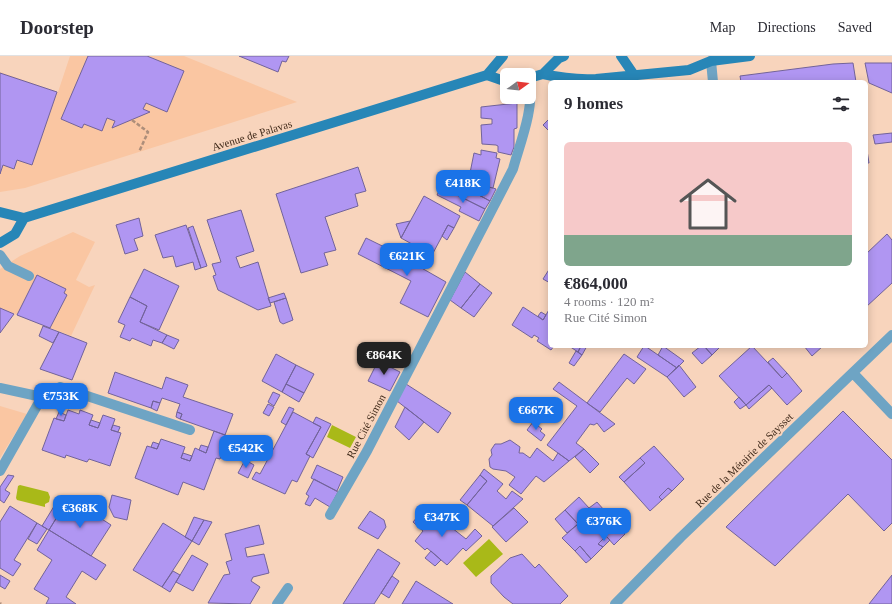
<!DOCTYPE html>
<html lang="en">
<head>
<meta charset="utf-8">
<style>
	body { margin:0; font-family:"Times New Roman",serif; background:#f7f7f7; color:#2b2b33; height:100vh; display:flex; flex-direction:column; font-size:15px; white-space:nowrap }
	* { box-sizing:border-box; margin:0 }
	p { font-size:13px; color:#7c7c81 }
	.icon { flex:none; width:22px; height:22px; fill:none; stroke:currentColor; stroke-width:2; stroke-linecap:round; stroke-linejoin:round }
	.map { position:relative; flex:1; overflow:hidden }
	.side { position:absolute; left:548px; top:24px; width:320px; height:268px; display:flex; flex-direction:column; background:#fff; border-radius:6px; box-shadow:0 2px 10px #0003 }
	.side>* { flex:none }
	.needle { width:26px; rotate:75deg }
	.tools { position:absolute; left:500px; top:12px; display:grid; gap:8px }
	.tools a { display:grid; place-items:center; width:36px; height:36px; border-radius:6px; background:#fff; box-shadow:0 2px 10px #0003; font-size:20px }
	.price { position:absolute; translate:-50% -34px; padding:0 9px; border-radius:8px; background:#1a73e8; color:#fff; font-size:13px; line-height:26px; filter:drop-shadow(0 1px 2px #0008) }
	.price::after { content:''; position:absolute; left:50%; top:24px; width:12px; height:9px; margin-left:-6px; background:inherit; clip-path:polygon(0 0,100% 0,50% 100%) }
	.price.selected { background:#222; color:#fff }
	ul { padding:0; list-style:none }
	li { display:grid; align-content:center; gap:8px; height:212px; padding:0 16px }
	li span { display:grid; place-items:center; height:124px; border-radius:6px; color:#555 }
	li>.icon { margin-inline-start:auto }
	span .icon { width:72px; height:72px; fill:#fffc; stroke-width:1 }
	li b { font-size:17px }
	h2 { display:flex; justify-content:space-between; align-items:center; height:48px; padding:0 16px; font-size:17px }
	header { display:flex; align-items:center; gap:24px; box-sizing:border-box; height:56px; padding:0 20px; background:#fff; border-bottom:1px solid #e1e1e2 }
	header strong { font-size:19px }
	nav { display:flex; gap:22px; margin-inline-start:auto; font-size:14px }
	.map>svg:first-child { display:block }
	.built { fill:#fac6a2 }
	.water { fill:#a9b918 }
	.building { fill:#b096f2; stroke:#72639a }
	.lines { fill:none; stroke-linecap:round; stroke-linejoin:round }
	.path { stroke:#ad8e7a; stroke-width:2.5; stroke-dasharray:4 2; stroke-linecap:butt }
	.service { stroke:#6ea4c4; stroke-width:10 }
	.minor { stroke:#6ea4c4; stroke-width:10 }
	.secondary { stroke:#2786b7; stroke-width:10 }
	.labels { text-anchor:middle; dominant-baseline:central; stroke-width:4; stroke-linejoin:round; paint-order:stroke }
	.street-label { font-size:11px; fill:#402a1a; stroke:#f8d4bc }
</style>
</head>
<body>
<header>
<strong>Doorstep</strong>
<nav><a>Map</a><a>Directions</a><a>Saved</a></nav>
</header>
<div class="map">
<svg width="892" height="548" viewBox="0 0 892 548">
	<rect width="100%" height="100%" fill="#f8d4bc"/>
	<!-- built -->
	<path class="built" d="M70,0h114l113,46 -272,86 -25,4v-120l58,20z
		M73,176l22,10 -19,38 13,7 6,-2 -24,51 -71,-28v-39l20,-13z
		M0,350l27,8 -27,44z"/>
	<!-- water -->
	<path class="water" d="M332,369l24,12 -6,11 -23,-11z
		M20,429l28,7 2,5 -1,5 -4,2v3l-28,-7 -1,-2 2,-12z
		M489,483l14,15 -27,23 -13,-14z"/>
	<!-- building -->
	<path class="building" d="M88,0h59l37,15 -17,41 -21,-9 -3,6 7,3 -38,16 3,-7 -8,-3 -5,13 -18,-7 -2,4 -21,-9z
		M239,0h50l-3,6 -4,-1 -4,11z
		M853,7l3,19h-115l-1,-6 93,-12z
		M865,7h27v30l-23,-10z
		M0,17l57,19 -25,73 -15,-5 -3,9 -11,-4 -3,9z
		M517,47v25l-3,1v18l-3,8 -13,-3v-6l-2,-1 -14,-1 -1,-19 11,-1v-5l-11,-1v-11z
		M550,62v14l-7,-7z
		M892,77v9l-17,2 -2,-9z
		M866,88l3,19h-3z
		M481,94l16,3 -1,5 4,1 -7,29 -25,-5 6,-30 7,2z
		M358,111l8,24 -11,3 3,12 -33,11 11,33 -12,3 4,12 -27,8 -25,-79z
		M457,127l33,18 -5,8 -32,-16z
		M470,127l23,5 3,1 -6,12 -23,-12z
		M441,131l44,22 -6,12 -20,-10 2,-4 -24,-12z
		M424,140l36,20 -6,12 -6,-3 -16,30 -31,-17z
		M241,154l13,41 -18,6 4,11 18,-6 13,44 -13,4 -40,-20 -5,-14 3,-1 -4,-11 9,-2 -14,-42z
		M139,162l4,18 -9,3 4,11 -13,4 -9,-29z
		M410,165l-9,17 -5,-14z
		M186,169l15,43 -6,2 -2,-8 -17,5 -3,-11 -10,2 -8,-23z
		M448,169l6,3 -7,12 -5,-4z
		M193,170l14,40 -6,2 -13,-40z
		M887,178l5,6v43l-26,24v-53z
		M366,182l53,26 -1,2 28,16 -18,35 -28,-14 11,-22 -53,-27z
		M550,212v15l-7,-4z
		M144,213l35,17 -20,44 -19,-8 7,-16 -17,-9z
		M465,216l15,12 -19,24 -11,-8z
		M37,219l29,14 -2,4 3,2 -17,33 -33,-13z
		M480,228l12,9 -18,24 -13,-9z
		M284,237l2,5 -16,5 -2,-5z
		M130,241l17,9 -7,16 27,13 -5,8 -9,-3 -2,6 -19,-8 -2,3 -10,-4 5,-12 -7,-3z
		M286,242l7,22 -10,4 -3,-2 -6,-20z
		M523,251l20,13 7,-12v38h4l-3,4 -14,-9 2,-3 -5,-3 -2,3 -20,-13z
		M0,252l14,6 -14,19z
		M541,256l5,3 -3,5 -5,-4z
		M43,270l16,6 -6,11 -14,-7z
		M59,276l28,11 -15,37 -32,-11z
		M167,279l12,5 -5,9 -12,-6z
		M569,290h12l-3,6z
		M581,290h6l-5,9 -4,-3z
		M644,290h1l32,22 -10,9 -30,-20z
		M663,290l21,15 -7,7 -19,-13z
		M701,290h3l8,9 -10,9 -10,-11z
		M704,290h17l-9,9z
		M752,290l30,32 5,-5 15,18 -15,14 -18,-20 -23,20 -27,-29z
		M804,290h19l-11,10z
		M576,295l6,4 -8,11 -5,-3z
		M276,298l20,11 -14,27 -20,-11z
		M624,298l22,15 -12,15 -7,-6 -27,34 -13,-9z
		M773,302l14,15 -5,5 -14,-16z
		M378,305l22,11 -10,19 -22,-10z
		M296,309l18,9 -10,19 -18,-9z
		M679,309l17,22 -12,10 -17,-20z
		M115,316l47,17 4,-12 22,8 -5,12 50,17 -8,21 -45,-16 2,-5 -5,-2 3,-8 -18,-6 -2,5 -7,-2 -2,7 -43,-15z
		M559,326l56,42 -11,8 -7,-9 -3,2 -4,-1 -14,19 8,6 -15,12 -22,-16 30,-39 -24,-17z
		M286,328l18,9 -5,9 -17,-10z
		M406,328l45,29 -13,20 -41,-32z
		M769,329l3,3 -23,21 -3,-4z
		M273,336l7,3 -6,11 -6,-4z
		M739,341l7,8 -6,4 -6,-7z
		M153,345l7,2 -3,8 -6,-3z
		M268,348l6,3 -5,9 -6,-3z
		M289,351l5,2 -8,16 -5,-3z
		M405,351l19,15 -15,18 -14,-13z
		M68,354l11,4 1,-4 13,5 -4,10 9,3 5,-13 12,4 -4,11 10,3 -11,33 -21,-7 -2,3 -21,-7 -1,3 -23,-8 12,-32 10,3z
		M843,355l49,49v63l-8,8 -36,-37 -73,72 -49,-39z
		M59,356l7,3 -2,6 -8,-2z
		M177,356l5,2 -2,5 -4,-2z
		M293,356l28,15 -15,27 4,2 -13,26 -5,-2 -7,14 -33,-15 4,-7 4,2z
		M316,361l15,7 -18,34 -7,-4 15,-27 -8,-4z
		M91,364l9,3 -2,5 -9,-3z
		M533,366l9,7 -2,2 5,4 -4,6 -14,-11z
		M113,369l7,2 -2,5 -7,-2z
		M214,375l25,9 -6,15 -10,-4 -3,8 -4,-1 -12,32 -21,-8 -5,13 -43,-17 12,-32 10,3 4,-10 24,8 -4,11 9,3 5,-13 11,5z
		M510,384l10,7 -1,6h4l7,5 7,-10 16,13 5,-8 11,8 -25,21 -8,-6 -15,18 -12,-9 6,-8 -9,-6 -13,-2 -3,-2 -1,-8 3,-4 -1,-5 4,-6h6z
		M153,386l6,2 -2,5 -6,-2z
		M201,389l7,2 -2,6 -7,-3z
		M654,390l30,33 -12,12 -4,-3 -9,9 3,3 -12,11 -26,-29 21,-19 -5,-5z
		M584,393l15,15 -9,9 -15,-16z
		M183,397l9,3 -2,5 -9,-3z
		M640,402l5,5 -21,19 -5,-5z
		M245,404l9,5 -6,13 -10,-5z
		M317,409l26,12 -6,14 -26,-13z
		M484,413l19,15 -6,7 9,8 6,-8 11,8 -30,27 -26,-21 20,-24 -7,-6z
		M8,419l6,1 -9,14 5,3 -6,10 -4,-3v-13z
		M480,419l7,6 -20,24 -7,-5z
		M314,423l24,13 -8,15 -15,-9 -5,8 -5,-2 4,-8 -3,-2z
		M668,432l4,3 -10,9 -3,-3z
		M112,439l19,5 -4,20 -13,-3 -5,-10z
		M579,441l10,11 8,-6 28,32 -11,11 -8,-9 -8,8 5,3 -12,12 -11,-13 -5,5 -13,-13 16,-14 -13,-14z
		M56,447l7,4 -14,23 -7,-4z
		M65,448l19,12 4,-6 23,15 -20,31 -42,-26z
		M10,450l27,17 -23,37 7,4 -8,12 -13,-8v-46z
		M82,451l6,3 -4,6 -6,-3z
		M514,452l14,14 -22,20 -14,-15z
		M424,453l20,17 3,-2 19,15 9,-10 7,7 -16,15 -3,-3 -16,17 -20,-17 -2,2 -10,-9 8,-10 -10,-9z
		M565,454l13,14 -11,9 -12,-14z
		M370,455l14,9 2,7 -8,12 -20,-11z
		M194,461l10,3 -12,21 -7,-4z
		M204,464l8,2 -13,23 -7,-4z
		M37,467l10,6 -10,15 -9,-5z
		M163,467l29,18 -30,46 -29,-17z
		M259,469l5,19 -19,4 2,9 17,-3 5,19 -16,4 -2,4 9,6 -10,17 -42,-1 16,-28 6,-1 -4,-12 6,-2 -7,-26z
		M49,474l57,35 -10,15 -14,-9 -16,26 10,7h-30l3,-6 -15,-9 18,-29 -15,-10z
		M606,480l4,4 -7,7 -5,-3z
		M580,490l11,13 -5,4 -11,-12z
		M378,493l22,14 -8,13 -18,28h-31z
		M431,495l10,9 -6,6 -10,-8z
		M522,498l13,14 4,-4 29,32 -8,8h-47l-9,-7 -13,-14v-7l19,-18z
		M192,499l16,9 -15,27 -17,-9z
		M173,515l7,4 -10,17 -8,-5z
		M0,519l10,6 -5,8 -5,-3z
		M892,519v29h-23z
		M392,520l7,5 -10,17 -8,-5z
		M416,525l37,23h-51z"/>
	<g class="lines">
		<!-- path -->
		<path class="path" d="M132,64l16,12 -9,20
			M0,547l1,1"/>
		<!-- service -->
		<path class="service" d="M711,5l2,21
			M0,199l8,11 21,10
			M277,548l11,-16"/>
		<!-- minor -->
		<path class="minor" d="M853,317l39,41
			M0,332l42,9 18,-10 130,43
			M0,415l42,-74
			M330,459l37,-64 146,-282c6,-23 22,-62 16,-85
			M615,548l66,-67 211,-202"/>
		<!-- secondary -->
		<path class="secondary" d="M621,0l13,19
			M543,18c18,4 35,6 53,5l93,-9 22,-9 39,-5
			M487,19l20,7
			M529,22l14,-4 16,-16 5,-2
			M0,156l24,6 463,-143 16,-19
			M0,187l15,-9 9,-16"/>
	</g>
	<g class="labels">
		<!-- street labels -->
		<g class="street-label">
			<text transform="translate(252 79) rotate(-17)">Avenue de Palavas</text>
			<text transform="translate(366 370) rotate(-62)">Rue Cité Simon</text>
			<text transform="translate(744 404) rotate(-44)">Rue de la Métairie de Saysset</text>
		</g>
	</g>
</svg>
<div class="tools">
<a><svg class="needle" viewBox="-14 -14 28 28"><path d="M0-13l5 13h-10z" fill="#e53935"/><path d="M0 13l5-13h-10z" fill="#7c7c81"/></svg></a>
</div>
<b class="price" style="left:463px;top:148px">€418K</b>
<b class="price" style="left:407px;top:221px">€621K</b>
<b class="price selected" style="left:384px;top:320px">€864K</b>
<b class="price" style="left:61px;top:361px">€753K</b>
<b class="price" style="left:536px;top:375px">€667K</b>
<b class="price" style="left:246px;top:413px">€542K</b>
<b class="price" style="left:80px;top:473px">€368K</b>
<b class="price" style="left:442px;top:482px">€347K</b>
<b class="price" style="left:604px;top:486px">€376K</b>
<section class="side">
<h2>9 homes<svg class="icon" aria-label="filters" viewBox="0 0 24 24"><path d="M4 7h16M4 17h16"/><circle cx="9" cy="7" r="2"/><circle cx="15" cy="17" r="2"/></svg></h2>
<ul>
<li><span style="background:linear-gradient(#f6c9c9 75%,#7fa58c 0)"><svg class="icon" aria-label="home" viewBox="0 0 24 24"><path d="M3 11l9-7 9 7M6 9v11h12V9"/></svg></span><div><b>€864,000</b><p>4 rooms · 120 m²</p><p>Rue Cité Simon</p></div></li>
</ul>
</section>
</div>
</body>
</html>
